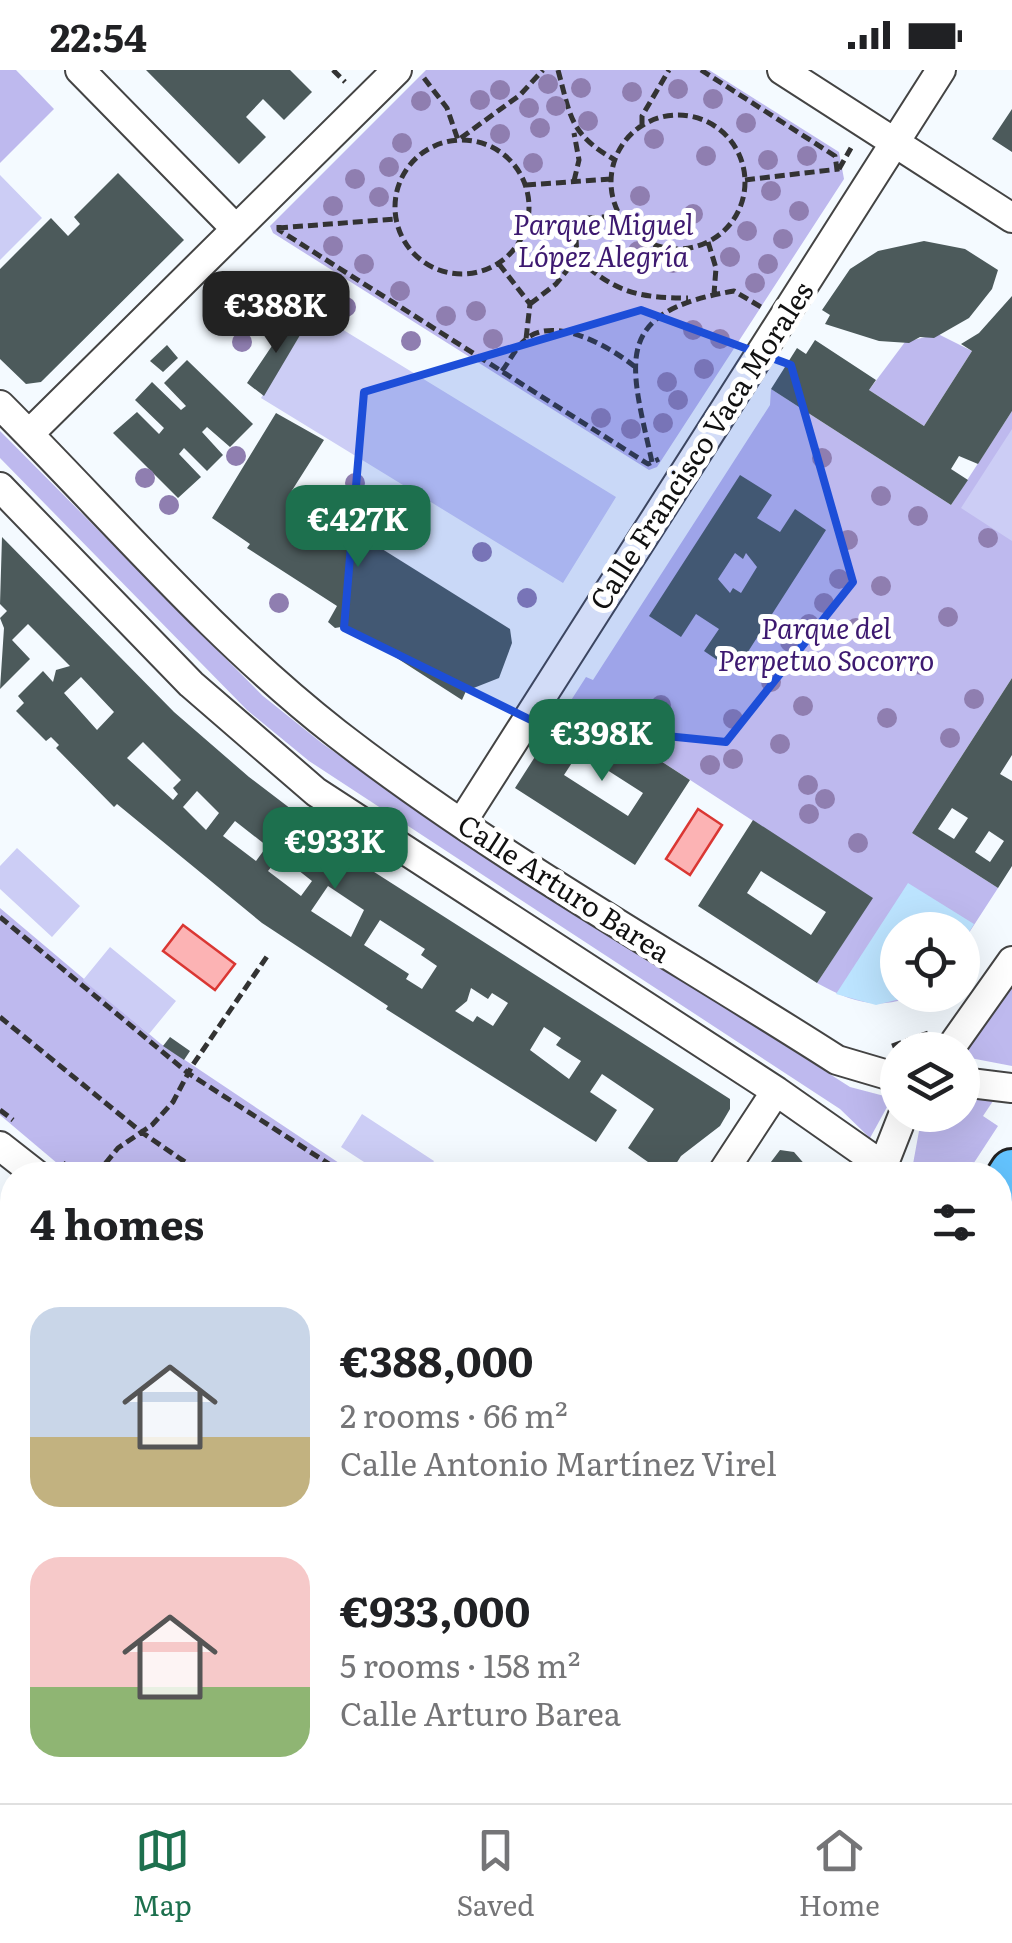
<!DOCTYPE html>
<html lang="en">
<head>
<meta charset="utf-8">
<style>
	body { margin:0; font-family:Literata,serif; background:#f6f6f6; color:#202124; height:100vh; display:flex; flex-direction:column; font-size:38px; white-space:nowrap }
	* { box-sizing:border-box; margin:0 }
	p { font-size:32px; color:#757577 }
	.icon { flex:none; width:55px; height:55px; fill:none; stroke:currentColor; stroke-width:2; stroke-linecap:round; stroke-linejoin:round }
	.map { position:relative; flex:1; overflow:hidden }
	.details { position:absolute; left:0px; top:1092px; width:1012px; height:642px; display:flex; flex-direction:column; background:#fff; border-radius:40px 40px 0 0; box-shadow:0 10px 40px #0002 }
	.details>* { flex:none }
	.tools { position:absolute; left:880px; top:842px; display:grid; gap:20px }
	.tools a { display:grid; place-items:center; width:100px; height:100px; border-radius:50%; background:#fff; box-shadow:0 10px 40px #0002; font-size:50px }
	.price { position:absolute; translate:-50% -85px; padding:0 22px; border-radius:20px; background:#1d704e; color:#fff; font-size:32px; line-height:65px; filter:drop-shadow(0 2px 5px #0008) }
	.price::after { content:''; position:absolute; left:50%; top:60px; width:30px; height:22px; margin-left:-15px; background:inherit; clip-path:polygon(0 0,100% 0,50% 100%) }
	.price.current { background:#222; color:#fff }
	ul { padding:0; list-style:none }
	li { display:flex; align-items:center; gap:30px; height:250px; padding:0 30px }
	li span { display:grid; place-items:center; flex:none; width:280px; height:200px; border-radius:30px; color:#555 }
	li>.icon { margin-inline-start:auto }
	span .icon { width:120px; height:120px; fill:#fffc; stroke-width:1 }
	li b { font-size:42px }
	h2 { display:flex; justify-content:space-between; align-items:center; height:120px; padding:0 30px; font-size:42px }
	.status { display:flex; justify-content:space-between; align-items:center; height:70px; padding:0 50px; background:#fff; direction:ltr }
	.status svg { height:28px; fill:currentColor }
	.dock { display:flex; justify-content:space-around; align-items:center; height:140px; border-top:2px solid #e0e0e0; background:#fff; font-size:28px; color:#757577 }
	.dock a { display:grid; justify-items:center; gap:5px }
	.dock .current { color:#1d704e }
	.map>svg:first-child { display:block }
	.green { fill:#beb9ee }
	.sand { fill:#bce4ff }
	.pitch { fill:#cccdf5 }
	.water { fill:#fcb3b4; stroke:#da3733; stroke-width:2.5 }
	.building { fill:#4c5a5b; fill-rule:evenodd }
	.lines { fill:none; stroke-linecap:round; stroke-linejoin:round }
	.minor-casing { stroke:#444; stroke-width:32 }
	.primary-casing { stroke:#222; stroke-width:48 }
	.path { stroke:#333; stroke-width:5; stroke-dasharray:10 5; stroke-linecap:butt }
	.minor { stroke:#fff; stroke-width:28 }
	.primary { stroke:#64c4ff; stroke-width:42 }
	.tree { fill:#8f7eb0 }
	.marked { fill:#1d4ed8; fill-opacity:0.2; stroke:#1d4ed8; stroke-width:8; stroke-linejoin:round }
	.labels { text-anchor:middle; dominant-baseline:central; stroke-width:10; stroke-linejoin:round; paint-order:stroke }
	.park-label { font-size:28px; font-style:italic; fill:#3d1970; stroke:#fff }
	.street-label { font-size:28px; fill:#111; stroke:#fff }
</style>
</head>
<body>
<div class="status"><b>22:54</b><svg viewBox="0 0 49 12"><path d="M0 12V9h3v3zM5 12V6h3v6zM10 12V3h3v9zM15 12V0h3v12zM26 1h20v11H26zM47 4h2v5h-2z"/></svg></div>
<div class="map">
<svg width="1012" height="1733" viewBox="0 0 1012 1733">
	<rect width="100%" height="100%" fill="#f4faff"/>
	<!-- green -->
	<path class="green" d="M0,0h16l38,39 -54,54z
		M426,0h283l130,82 5,27 -187,288 -8,3 -376,-237 -3,-7z
		M938,264l34,17 -48,75 -55,-36 36,-48z
		M771,319l180,116 61,-94v267l-100,155 86,55 -35,54 -1,-12h-64v65h18c-38,16 -65,7 -99,-12l55,-85 -302,-196 16,-25 7,3 177,-275z
		M0,361l263,265 60,48 107,74 420,269 42,11 -22,40 -30,-29 -531,-348 -62,-51 -247,-252z
		M0,838l161,136 196,131h-284l-9,-6 -64,-54z
		M1012,906v90l-47,-9 -1,-8z
		M974,1027l19,4 -10,15 15,10 -32,49h-55l8,-44 14,-16h29l1,-15z
		M1012,1215v518h-328l7,-11h309v-488z"/>
	<!-- sand -->
	<path class="sand" d="M908,813l66,41 -11,18 -1,-12h-64v65h18l-40,10 -40,-11z"/>
	<!-- pitch -->
	<path class="pitch" d="M0,105l42,43 -42,42z
		M314,242l302,185 -53,86 -302,-185z
		M1012,359v112l-51,-33z
		M17,778l63,58 -28,31 -52,-48v-23z
		M110,877l66,54 -27,33 -66,-54z
		M362,1044l72,47 -9,14h-41l-43,-28z"/>
	<!-- water -->
	<path class="water" d="M698,739l24,16 -32,50 -24,-16z
		M183,855l52,39 -20,26 -52,-39z"/>
	<!-- building -->
	<path class="building" d="M146,0h144l22,22 -28,28 -21,-21 -17,18 20,20 -27,27z
		M1012,39v43l-20,-13z
		M118,103l66,67 -143,142 -15,2 -26,-25v-90l51,-51 17,18 12,-12 -6,-7z
		M924,171l41,8 33,21 -6,19 -23,29 -35,20 -14,-1 -11,6 -30,-2 -54,-17 5,-9 -8,-5 28,-41 28,-18z
		M1012,226v115l-34,53 -19,-8 -8,13 17,11 -17,25 -180,-116 26,-41 9,6 9,-14 61,40 -7,10 55,36 48,-75 -11,-7 18,-11z
		M292,246l14,9 -42,71 -17,-13z
		M167,275l11,13 -15,14 -13,-11z
		M187,290l66,64 -23,23 -23,-20 -5,5 21,23 -16,16 -23,-23 -5,6 22,23 -23,21 -65,-65 24,-21 22,22 5,-6 -29,-28 17,-18 29,28 5,-4 -22,-23z
		M276,343l48,27 -33,52 219,137 2,14 -13,35 -33,13 -4,9 -115,-74 -12,2 -7,-6 9,-16 -90,-58 3,-4 -38,-26z
		M740,405l32,20 -15,23 23,14 15,-23 31,21 -91,142 -31,-21 15,-22 -23,-15 -15,23 -32,-21zM735,483l8,6 3,-6 11,14 -16,26 -8,-5 -3,5 -12,-14z
		M2,467l172,175 75,65 122,93 359,229v10l-10,17 -39,30 -12,19h-30l9,-13 -20,-14 26,-39 -52,-35 -12,18 27,18 -21,32 -210,-133 2,-3 -126,-83 -145,-119 -3,3 -58,-59 3,-3 -8,-8 -5,4 -30,-30 8,-8 -6,-7 25,-25 10,11 3,-12 14,-4 -42,-42 -16,16 18,19 -30,30 4,-61 -4,-10 7,-7 -7,-7zM81,607l33,35 -17,18 -33,-37zM143,672l38,38 -8,8 5,6 -5,6 -46,-42zM197,721l22,22 -13,17 -23,-23zM235,751l32,25 -11,15 -33,-25zM280,786l32,25 -11,15 -33,-25zM328,816l36,24 -13,27 -40,-26zM380,850l45,29 -4,6 16,11 -15,23 -16,-10 3,-5 -45,-29zM471,918l17,11 4,-6 16,10 -15,23 -16,-10 -4,6 -18,-11 12,-10zM544,957l17,11 -5,7 25,16 -12,18 -39,-29z
		M1012,608v77l-12,19 12,7v85l-14,22 -86,-55zM952,738l16,10 -14,21 -16,-10zM989,761l15,10 -14,21 -15,-10z
		M570,632l120,78 -55,85 -120,-77zM579,682l64,41 -15,23 -64,-41z
		M753,750l120,78 -56,85 -119,-77zM761,801l65,41 -15,23 -64,-42z
		M170,967l20,14 -6,9 -21,-14z
		M780,1080l14,2 20,23h-53z
		M12,1270v96l-12,16v-99z
		M12,1471v109l-9,19 -3,-108z
		M51,1722h64l-6,11h-43z
		M192,1722h58l-7,11h-57z
		M367,1722h127l-6,11h-127z"/>
	<g class="lines">
		<defs>
			<path id="minor" d="M80,0l156,159
				M782,0l230,148
				M0,335c110,110 213,232 336,328 157,122 334,220 501,327l61,18
				M29,364l368,-364
				M0,417l191,197 125,108 460,299 107,75
				M462,752l479,-752
				M949,980l63,-89
				M962,1012l50,6
				M0,1076l37,29
				M721,1105l55,-84
				M885,1105l-2,-9 20,-51
				M0,1193l12,-17
				M0,1701l12,-19
				M318,1733l7,-11"/>
			<path id="primary" d="M1000,1120l12,-19
				M1000,1192l12,-19
				M606,1733l7,-11
				M651,1733l7,-11"/>
		</defs>
		<!-- minor casing -->
		<use href="#minor" class="minor-casing"/>
		<!-- primary casing -->
		<use href="#primary" class="primary-casing"/>
		<!-- path -->
		<path class="path" d="M333,0l12,12
			M558,0c13,48 12,64 57,90
			M701,0l134,86 3,20
			M424,8l23,30 11,32 62,-45 23,-25
			M611 112a67 67 0 1 1 134 0a67 67 0 1 1-134 0Z
			M642,55v-9l27,-46
			M395 137a67 67 0 1 1 134 0a67 67 0 1 1-134 0Z
			M839,99l12,-21
			M745,110l94,-11
			M574,111l5,-21 -5,-27
			M526,115l85,-6
			M527,152l92,-6
			M279,155v5l369,234 11,-5
			M278,158l117,-9
			M708,172l8,26 -2,26
			M577,188c38,34 60,40 111,40
			M499,194l31,40 -4,35
			M530,234l26,-20 21,-26 -2,-39
			M502,301c7,-9 14,-24 24,-32 29,-24 84,8 108,27
			M652,392c-22,-100 -42,-150 82,-171l27,16
			M0,847l188,156 158,102
			M0,947l140,114 64,44
			M892,976l36,-13
			M0,1040l13,10
			M63,1093l18,12
			M96,1105l22,-27 34,-23 21,-23 19,-36 76,-111
			M563,1733l7,-11"/>
		<!-- minor -->
		<use href="#minor" class="minor"/>
		<!-- primary -->
		<use href="#primary" class="primary"/>
	</g>
	<!-- trees -->
	<g class="tree">
		<circle cx="548" cy="14" r="10"/>
		<circle cx="581" cy="18" r="10"/>
		<circle cx="678" cy="19" r="10"/>
		<circle cx="500" cy="20" r="10"/>
		<circle cx="632" cy="22" r="10"/>
		<circle cx="713" cy="29" r="10"/>
		<circle cx="480" cy="30" r="10"/>
		<circle cx="421" cy="31" r="10"/>
		<circle cx="556" cy="36" r="10"/>
		<circle cx="529" cy="38" r="10"/>
		<circle cx="588" cy="51" r="10"/>
		<circle cx="746" cy="53" r="10"/>
		<circle cx="540" cy="58" r="10"/>
		<circle cx="500" cy="64" r="10"/>
		<circle cx="654" cy="69" r="10"/>
		<circle cx="402" cy="73" r="10"/>
		<circle cx="706" cy="86" r="10"/>
		<circle cx="807" cy="86" r="10"/>
		<circle cx="768" cy="90" r="10"/>
		<circle cx="533" cy="93" r="10"/>
		<circle cx="389" cy="97" r="10"/>
		<circle cx="355" cy="109" r="10"/>
		<circle cx="771" cy="121" r="10"/>
		<circle cx="640" cy="126" r="10"/>
		<circle cx="379" cy="127" r="10"/>
		<circle cx="333" cy="136" r="10"/>
		<circle cx="799" cy="141" r="10"/>
		<circle cx="693" cy="144" r="10"/>
		<circle cx="747" cy="161" r="10"/>
		<circle cx="783" cy="169" r="10"/>
		<circle cx="333" cy="176" r="10"/>
		<circle cx="638" cy="181" r="10"/>
		<circle cx="730" cy="187" r="10"/>
		<circle cx="673" cy="193" r="10"/>
		<circle cx="364" cy="194" r="10"/>
		<circle cx="768" cy="194" r="10"/>
		<circle cx="755" cy="213" r="10"/>
		<circle cx="400" cy="221" r="10"/>
		<circle cx="346" cy="237" r="10"/>
		<circle cx="476" cy="241" r="10"/>
		<circle cx="446" cy="246" r="10"/>
		<circle cx="693" cy="260" r="10"/>
		<circle cx="493" cy="269" r="10"/>
		<circle cx="720" cy="269" r="10"/>
		<circle cx="411" cy="271" r="10"/>
		<circle cx="242" cy="272" r="10"/>
		<circle cx="704" cy="299" r="10"/>
		<circle cx="667" cy="312" r="10"/>
		<circle cx="678" cy="330" r="10"/>
		<circle cx="601" cy="348" r="10"/>
		<circle cx="663" cy="353" r="10"/>
		<circle cx="631" cy="359" r="10"/>
		<circle cx="236" cy="386" r="10"/>
		<circle cx="822" cy="388" r="10"/>
		<circle cx="145" cy="408" r="10"/>
		<circle cx="355" cy="413" r="10"/>
		<circle cx="881" cy="426" r="10"/>
		<circle cx="169" cy="435" r="10"/>
		<circle cx="391" cy="441" r="10"/>
		<circle cx="918" cy="446" r="10"/>
		<circle cx="988" cy="468" r="10"/>
		<circle cx="848" cy="470" r="10"/>
		<circle cx="482" cy="482" r="10"/>
		<circle cx="839" cy="509" r="10"/>
		<circle cx="881" cy="516" r="10"/>
		<circle cx="527" cy="528" r="10"/>
		<circle cx="279" cy="533" r="10"/>
		<circle cx="824" cy="533" r="10"/>
		<circle cx="948" cy="547" r="10"/>
		<circle cx="809" cy="554" r="10"/>
		<circle cx="856" cy="558" r="10"/>
		<circle cx="790" cy="572" r="10"/>
		<circle cx="921" cy="595" r="10"/>
		<circle cx="771" cy="612" r="10"/>
		<circle cx="974" cy="629" r="10"/>
		<circle cx="661" cy="635" r="10"/>
		<circle cx="803" cy="636" r="10"/>
		<circle cx="887" cy="648" r="10"/>
		<circle cx="733" cy="649" r="10"/>
		<circle cx="950" cy="668" r="10"/>
		<circle cx="780" cy="674" r="10"/>
		<circle cx="733" cy="689" r="10"/>
		<circle cx="710" cy="695" r="10"/>
		<circle cx="808" cy="715" r="10"/>
		<circle cx="825" cy="729" r="10"/>
		<circle cx="809" cy="744" r="10"/>
		<circle cx="858" cy="773" r="10"/>
	</g>
	<!-- marked area -->
	<path class="marked" d="M641,240l150,55 62,217 -127,160 -189,-19 -193,-95 20,-236z"/>
	<g class="labels">
		<!-- park labels -->
		<g class="park-label">
			<text x="603" y="153">Parque Miguel<tspan x="603" dy="32">López Alegría</tspan></text>
			<text x="826" y="557">Parque del<tspan x="826" dy="32">Perpetuo Socorro</tspan></text>
		</g>
		<!-- street labels -->
		<g class="street-label">
			<text transform="translate(700 375) rotate(-57)">Calle Francisco Vaca Morales</text>
			<text transform="translate(565 817) rotate(33)">Calle Arturo Barea</text>
		</g>
	</g>
</svg>
<div class="tools">
<a><svg class="icon" aria-label="locate" viewBox="0 0 24 24"><circle cx="12" cy="12" r="6"/><path d="M12 2v4M12 18v4M2 12h4M18 12h4"/></svg></a>
<a><svg class="icon" aria-label="layers" viewBox="0 0 24 24"><path d="M12 4l9 5-9 5-9-5zM3 14l9 5 9-5"/></svg></a>
</div>
<b class="price current" style="left:276px;top:286px">€388K</b>
<b class="price" style="left:358px;top:500px">€427K</b>
<b class="price" style="left:602px;top:714px">€398K</b>
<b class="price" style="left:335px;top:822px">€933K</b>
<section class="details">
<h2>4 homes<svg class="icon" aria-label="filters" viewBox="0 0 24 24"><path d="M4 7h16M4 17h16"/><circle cx="9" cy="7" r="2"/><circle cx="15" cy="17" r="2"/></svg></h2>
<ul>
<li><span style="background:linear-gradient(#c9d6e8 65%,#c2b280 0)"><svg class="icon" aria-label="home" viewBox="0 0 24 24"><path d="M3 11l9-7 9 7M6 9v11h12V9"/></svg></span><div><b>€388,000</b><p>2 rooms · 66 m²</p><p>Calle Antonio Martínez Virel</p></div></li>
<li><span style="background:linear-gradient(#f6c9c9 65%,#8fb573 0)"><svg class="icon" aria-label="home" viewBox="0 0 24 24"><path d="M3 11l9-7 9 7M6 9v11h12V9"/></svg></span><div><b>€933,000</b><p>5 rooms · 158 m²</p><p>Calle Arturo Barea</p></div></li>
</ul>
</section>
</div>
<nav class="dock">
<a class="current"><svg class="icon" aria-label="map" viewBox="0 0 24 24"><path d="M3 6l6-2 6 2 6-2v14l-6 2-6-2-6 2zM9 4v14M15 6v14"/></svg>Map</a>
<a><svg class="icon" aria-label="saved" viewBox="0 0 24 24"><path d="M7 4h10v16l-5-4-5 4z"/></svg>Saved</a>
<a><svg class="icon" aria-label="home" viewBox="0 0 24 24"><path d="M3 11l9-7 9 7M6 9v11h12V9"/></svg>Home</a>
</nav>
</body>
</html>
